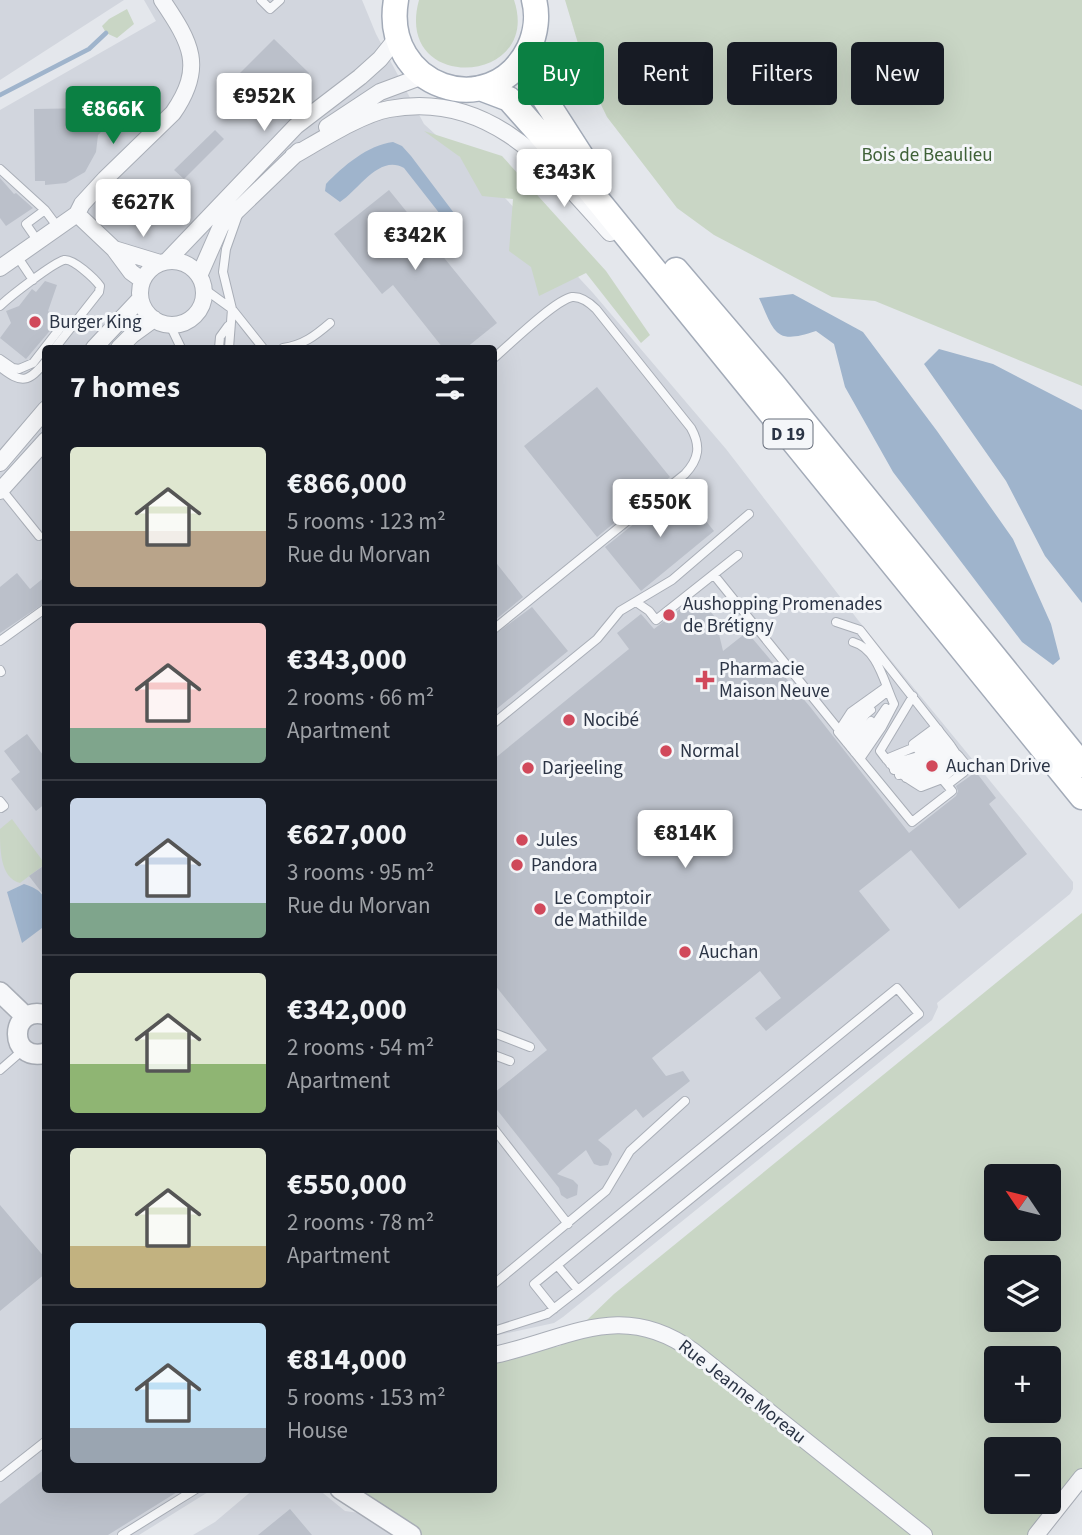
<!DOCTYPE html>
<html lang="en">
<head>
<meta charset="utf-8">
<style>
	body { margin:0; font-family:"Source Sans 3",sans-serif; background:#20242c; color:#f1f3f6; height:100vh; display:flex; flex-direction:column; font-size:26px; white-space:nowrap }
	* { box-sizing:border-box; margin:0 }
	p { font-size:23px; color:#9ea1a6 }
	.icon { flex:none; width:38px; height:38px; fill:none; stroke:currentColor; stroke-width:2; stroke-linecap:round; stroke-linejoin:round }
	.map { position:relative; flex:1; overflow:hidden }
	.sheet { position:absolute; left:42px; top:345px; width:455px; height:1148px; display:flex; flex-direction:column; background:#171b24; border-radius:7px; box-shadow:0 7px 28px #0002 }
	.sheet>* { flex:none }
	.hud { position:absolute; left:518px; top:42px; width:458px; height:63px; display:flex; gap:14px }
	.needle { width:46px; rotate:305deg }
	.buttons { position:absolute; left:984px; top:1164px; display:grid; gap:14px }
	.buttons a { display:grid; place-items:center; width:77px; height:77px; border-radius:7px; background:#171b24; box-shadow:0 7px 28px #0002; font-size:35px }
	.price { position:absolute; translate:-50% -60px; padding:0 16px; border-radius:7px; background:#fff; color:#222; font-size:23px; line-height:46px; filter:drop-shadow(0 2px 4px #0008) }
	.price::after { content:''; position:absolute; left:50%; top:42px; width:21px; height:16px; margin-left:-10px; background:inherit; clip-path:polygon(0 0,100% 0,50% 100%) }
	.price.active { background:#0b8043; color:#fff }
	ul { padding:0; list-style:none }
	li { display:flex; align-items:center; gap:21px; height:175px; padding:0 28px }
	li+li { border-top:2px solid #363941 }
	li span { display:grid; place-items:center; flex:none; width:196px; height:140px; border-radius:7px; color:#555 }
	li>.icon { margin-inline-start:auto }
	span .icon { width:84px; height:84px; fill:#fffc; stroke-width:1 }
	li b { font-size:30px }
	h2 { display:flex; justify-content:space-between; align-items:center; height:84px; padding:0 28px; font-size:30px }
	.pill { padding:0 24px; border-radius:7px; background:#171b24; box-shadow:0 7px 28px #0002; font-size:24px; line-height:63px }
	.pill.active { background:#0b8043; color:#fff }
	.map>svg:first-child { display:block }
	.built { fill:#d2d6de }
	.green { fill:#c9d6c5; fill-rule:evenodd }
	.water { fill:#9fb4cc }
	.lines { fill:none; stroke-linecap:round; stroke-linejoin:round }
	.stream { stroke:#9fb4cc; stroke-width:4.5 }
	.building { fill:#bbc0ca }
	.service-casing { stroke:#a9aeb7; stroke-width:10 }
	.minor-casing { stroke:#a9aeb7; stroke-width:18 }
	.tertiary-casing { stroke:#a9aeb7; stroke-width:22 }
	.primary-casing { stroke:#a3abb8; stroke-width:27 }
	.service { stroke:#f7f8fa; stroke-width:8 }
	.minor { stroke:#f7f8fa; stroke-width:16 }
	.tertiary { stroke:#f7f8fa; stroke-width:19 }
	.primary { stroke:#fff; stroke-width:24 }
	.poi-dot { fill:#d1495b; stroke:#f4f6f9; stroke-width:2.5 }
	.labels { text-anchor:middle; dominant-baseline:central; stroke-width:6; stroke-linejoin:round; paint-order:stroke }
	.shield { fill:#f4f6f9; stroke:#676e7b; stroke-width:2 }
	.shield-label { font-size:18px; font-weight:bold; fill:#2b3445 }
	.park-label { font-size:19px; fill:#3f6138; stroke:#f4f6f9 }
	.poi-label { font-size:19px; fill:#2b3445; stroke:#f4f6f9; text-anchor:start }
	.street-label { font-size:19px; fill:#2b3445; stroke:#f4f6f9 }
</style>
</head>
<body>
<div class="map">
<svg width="1082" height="1535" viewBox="0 0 1082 1535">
	<rect width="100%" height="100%" fill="#e4e7ec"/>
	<!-- built -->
	<path class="built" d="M0,0h124l-124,80z
		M144,0h218l14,34 48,90 82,75 87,94 133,156 132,171 215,262v7l-3,5 -133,109 1,4 -6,13 -369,297 -9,6 -60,13v-988h-448v1141h167l-74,46h-139v-1425l156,-89z
		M254,1489h64l27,22 36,5 30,19h-218l22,-13z"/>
	<!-- green -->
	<path class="green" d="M419,0h95c29,86 -121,94 -95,0z
		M565,0h517v386l-207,-85 -43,-4 -118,-62 -37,-27 -70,-91 -18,-37z
		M127,9l7,15 -17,14 -11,-5 -4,-7 7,-7z
		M424,131l78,25 104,115 44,64 -9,8 -55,-70 -47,23 -8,-29 -22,-16 4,-52 -31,-3 -22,-39z
		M12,819l33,45 -25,19c-20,-5 -20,-34 -20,-54z
		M1082,913v555l-53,67h-611l-35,-22 -25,-24h136v-130l66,-13 54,-52zM996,1176h52v52h-52zM996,1267h52v53h-52zM996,1358h52v52h-52zM996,1449h52v53h-52z"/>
	<!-- water -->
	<path class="water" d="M393,142l9,4 9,10 49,65 -9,7 -47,-60c-25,-14 -45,22 -64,34l-15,-11 1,-7c17,-18 42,-39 67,-42z
		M793,294l70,38 74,99 76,108 38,85 9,35 -7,6 -31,-23 -129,-170 -48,-85 -11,-43 -18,-13c-41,14 -41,2 -57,-33z
		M939,349l54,15 89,46v193l-37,-47 -39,-75 -82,-117z
		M24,884c25,8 22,18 22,41l-24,18 -15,-51z"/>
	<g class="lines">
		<!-- stream -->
		<path class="stream" d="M0,95l89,-46 17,-16"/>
	</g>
	<!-- building -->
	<path class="building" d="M274,39l35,34 -35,35 -35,-34z
		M107,95l16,16 -25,24 -2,17 -11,20 -19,11 -21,2v-4h-10l-1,-72 59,-1z
		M215,130l9,9 -40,40 -10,-9z
		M0,178l14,16 2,-1 17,15 -27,18 -6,-8z
		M389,190l108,133 -31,25h-23l-50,-63 -11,9 -48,-60z
		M45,281l12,4 -9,26 11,9 -33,39 -26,-21 11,-15 -5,-12 13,-5 13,-17 4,3z
		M597,387l73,90 -73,60 -73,-91z
		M679,488l35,43 -73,60 -36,-44z
		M494,560l29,37 -29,24z
		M17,573l13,16 16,-13v26l-46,31v-46z
		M694,598l11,7 10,12 8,34 24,-19 64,76 98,125 47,-37 2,-5 -2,-5 20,-14 20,26 -7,6 38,50 -68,55 -48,-59 -52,41 31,39 -124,101 -11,-13 26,-20 -21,-27 -108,87 14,18 17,-5 7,10 -47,37 -7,-9 -38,31 11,9 3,5 -4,11 -8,1 -6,-2 -8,-14 -29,24 16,6 5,5 -1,10 -10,4 -6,-4 -2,-7 -65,-82v-13l53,-43 -53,-66v-225l135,-110 -12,-16 24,-19 13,15z
		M532,607l36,44 -74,60v-76z
		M27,734l19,25v44l-10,8 -25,-32 9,-7 -16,-21z
		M46,864v34l-17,-22z
		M0,1205l46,54v14l-46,38z
		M46,1468v21h136l-74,46h-108v-31z
		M290,1509l22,26h-54z"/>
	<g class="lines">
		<defs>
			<path id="service" d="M261,0l9,9 10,-9
				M0,169l45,41 12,16
				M37,240l-11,-16 19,-14
				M17,256l16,24
				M203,288l29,21 31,39
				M0,306c9,-9 53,-43 64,-46 9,-2 31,19 36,26l-1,6 -44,56
				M170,325l11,23
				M219,348l1,-11 8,-11
				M229,348l3,-39 -9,-37 3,-23 12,-34
				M283,348c20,-3 32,-12 47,-25
				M494,358c15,-13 61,-58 78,-61 10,-1 18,6 24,12l95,119c10,18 8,31 -6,46l-191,155
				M0,359l13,9 6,1 14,-6 28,-36 17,-8
				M0,367c22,17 28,16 46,-6
				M2,490l37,46
				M714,575l125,155
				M636,602l13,9 7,9 82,-65
				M836,622l24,8 76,97 -23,17 39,47 -40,31 -74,-90 13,-20 35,-25
				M0,641l46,-33
				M853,642c25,7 31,41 41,62l-12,23 -22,32
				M0,670l1,2
				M913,696l-33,55c13,18 21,24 41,36l21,-8 21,-18 -4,-5
				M494,723l103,-84 23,-28 52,-31 77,-66
				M843,738l17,-25 28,-22
				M847,743l18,-28 6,-5
				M851,748l20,-27
				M918,750l22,-18 -2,-3
				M855,753l31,-45
				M886,759l29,-12
				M890,764l32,-9 22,-18 -4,-5
				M894,770l32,-10 22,-18 -4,-5
				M899,775l30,-11 22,-18 -3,-4
				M906,778l27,-9 22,-17 -4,-6
				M913,782l24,-8 22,-18 -2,-2
				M947,785l17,-13 2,-7 -3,-4
				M0,801l4,5 -3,2
				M494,1033l36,14
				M494,1055l16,6
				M0,1070l23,-20
				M494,1129l74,95
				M557,1265l21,25
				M494,1284l112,-93 24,-40 55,-50
				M494,1331l53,-17 31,-24 341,-276 -22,-26 -363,296 20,25
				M0,1477l46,-36
				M122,1535l74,-46"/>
			<path id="minor" d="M327,127l53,-35 43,-16
				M293,156c25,-14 68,-42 96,-47 101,-19 161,57 221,124
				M77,214l37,35 17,23 11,8
				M114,249l46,14
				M167,261l129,-135 64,-49 20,-18 16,-20
				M140 293a32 32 0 1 1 64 0a32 32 0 1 1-64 0Z
				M0,268l77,-54 5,-10 23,-25 68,-66c32,-46 18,-70 -11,-113
				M199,276l22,-50 78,-75
				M94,348l46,-49
				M119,348l13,-13 22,-16
				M0,463l46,-54
				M0,491l46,-51
				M494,1355c75,-16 127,-56 199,-4l231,184
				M1036,1535l46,-58"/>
			<path id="tertiary" d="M0,992l25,24
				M46,1015c-37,-11 -39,48 0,38
				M340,1489l71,46"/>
			<path id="primary" d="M396,0c-15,87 95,125 133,48 7,-15 9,-33 5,-48
				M524,58l11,26 54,84
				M480,88l29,11 74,83 499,615
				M676,270l98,115 308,380"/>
		</defs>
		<!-- service casing -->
		<use href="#service" class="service-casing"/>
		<!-- minor casing -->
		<use href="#minor" class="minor-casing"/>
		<!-- tertiary casing -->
		<use href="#tertiary" class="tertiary-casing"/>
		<!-- primary casing -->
		<use href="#primary" class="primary-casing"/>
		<!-- service -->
		<use href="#service" class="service"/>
		<!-- minor -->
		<use href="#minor" class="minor"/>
		<!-- tertiary -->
		<use href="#tertiary" class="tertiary"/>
		<!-- primary -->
		<use href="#primary" class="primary"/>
	</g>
	<!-- markers -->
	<g class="poi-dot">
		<circle cx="35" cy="322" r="7"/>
		<circle cx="669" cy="615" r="7"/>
		<path d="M701.5 669.5h7v7h7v7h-7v7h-7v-7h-7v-7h7z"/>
		<circle cx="569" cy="720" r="7"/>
		<circle cx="666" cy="751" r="7"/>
		<circle cx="932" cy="766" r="7"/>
		<circle cx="528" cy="768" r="7"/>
		<circle cx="522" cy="840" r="7"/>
		<circle cx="517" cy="865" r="7"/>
		<circle cx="540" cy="909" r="7"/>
		<circle cx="685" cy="952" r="7"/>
	</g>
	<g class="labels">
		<!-- shield labels -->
		<rect class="shield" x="763.5" y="419.5" width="49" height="29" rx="5"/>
		<g class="shield-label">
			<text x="788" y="434">D 19</text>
		</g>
		<!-- park labels -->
		<g class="park-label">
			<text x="927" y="155">Bois de Beaulieu</text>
		</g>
		<!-- poi labels -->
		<g class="poi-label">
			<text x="49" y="322">Burger King</text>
			<text x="683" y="604">Aushopping Promenades<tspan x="683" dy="22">de Brétigny</tspan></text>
			<text x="719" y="669">Pharmacie<tspan x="719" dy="22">Maison Neuve</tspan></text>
			<text x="583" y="720">Nocibé</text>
			<text x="680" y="751">Normal</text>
			<text x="946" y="766">Auchan Drive</text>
			<text x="542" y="768">Darjeeling</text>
			<text x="536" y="840">Jules</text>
			<text x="531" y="865">Pandora</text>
			<text x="554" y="898">Le Comptoir<tspan x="554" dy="22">de Mathilde</tspan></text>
			<text x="699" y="952">Auchan</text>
		</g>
		<!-- street labels -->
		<g class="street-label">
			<text transform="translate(742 1392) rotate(38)">Rue Jeanne Moreau</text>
		</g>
	</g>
</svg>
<div class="buttons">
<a><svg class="needle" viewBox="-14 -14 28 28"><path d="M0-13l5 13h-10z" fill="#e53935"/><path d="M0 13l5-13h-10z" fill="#9ea1a6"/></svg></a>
<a><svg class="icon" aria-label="layers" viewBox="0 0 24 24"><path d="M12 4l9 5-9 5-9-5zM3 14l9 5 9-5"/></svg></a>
<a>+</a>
<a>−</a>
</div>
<b class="price" style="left:264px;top:133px">€952K</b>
<b class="price active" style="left:113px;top:146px">€866K</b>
<b class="price" style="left:564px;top:209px">€343K</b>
<b class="price" style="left:143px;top:239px">€627K</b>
<b class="price" style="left:415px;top:272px">€342K</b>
<b class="price" style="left:660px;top:539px">€550K</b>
<b class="price" style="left:685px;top:870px">€814K</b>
<div class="hud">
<a class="pill active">Buy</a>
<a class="pill">Rent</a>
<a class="pill">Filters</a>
<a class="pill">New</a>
</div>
<section class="sheet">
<h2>7 homes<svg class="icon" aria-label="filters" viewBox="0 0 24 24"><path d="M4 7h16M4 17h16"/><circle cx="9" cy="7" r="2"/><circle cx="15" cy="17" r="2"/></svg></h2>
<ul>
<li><span style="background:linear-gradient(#dfe7d0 60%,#b9a48a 0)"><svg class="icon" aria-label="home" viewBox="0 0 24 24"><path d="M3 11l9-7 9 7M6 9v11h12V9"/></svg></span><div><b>€866,000</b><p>5 rooms · 123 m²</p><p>Rue du Morvan</p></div></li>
<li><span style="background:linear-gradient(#f6c9c9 75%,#7fa58c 0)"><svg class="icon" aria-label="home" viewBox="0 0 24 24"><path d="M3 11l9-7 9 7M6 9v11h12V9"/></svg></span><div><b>€343,000</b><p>2 rooms · 66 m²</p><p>Apartment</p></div></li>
<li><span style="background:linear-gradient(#c9d6e8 75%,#7fa58c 0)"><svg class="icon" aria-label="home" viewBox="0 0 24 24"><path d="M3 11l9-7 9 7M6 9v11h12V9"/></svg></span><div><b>€627,000</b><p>3 rooms · 95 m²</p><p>Rue du Morvan</p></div></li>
<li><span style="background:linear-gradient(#dfe7d0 65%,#8fb573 0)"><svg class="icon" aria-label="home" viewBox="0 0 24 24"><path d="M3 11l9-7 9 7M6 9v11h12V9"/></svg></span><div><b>€342,000</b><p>2 rooms · 54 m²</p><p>Apartment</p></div></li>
<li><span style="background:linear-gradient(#dfe7d0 70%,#c2b280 0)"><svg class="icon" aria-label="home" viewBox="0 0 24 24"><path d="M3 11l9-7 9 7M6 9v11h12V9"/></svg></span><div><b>€550,000</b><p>2 rooms · 78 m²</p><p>Apartment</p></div></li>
<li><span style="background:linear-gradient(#bfe0f5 75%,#9aa5b1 0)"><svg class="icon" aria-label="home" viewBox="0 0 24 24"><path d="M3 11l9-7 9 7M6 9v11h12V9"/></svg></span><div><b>€814,000</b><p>5 rooms · 153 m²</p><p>House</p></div></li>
</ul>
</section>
</div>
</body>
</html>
